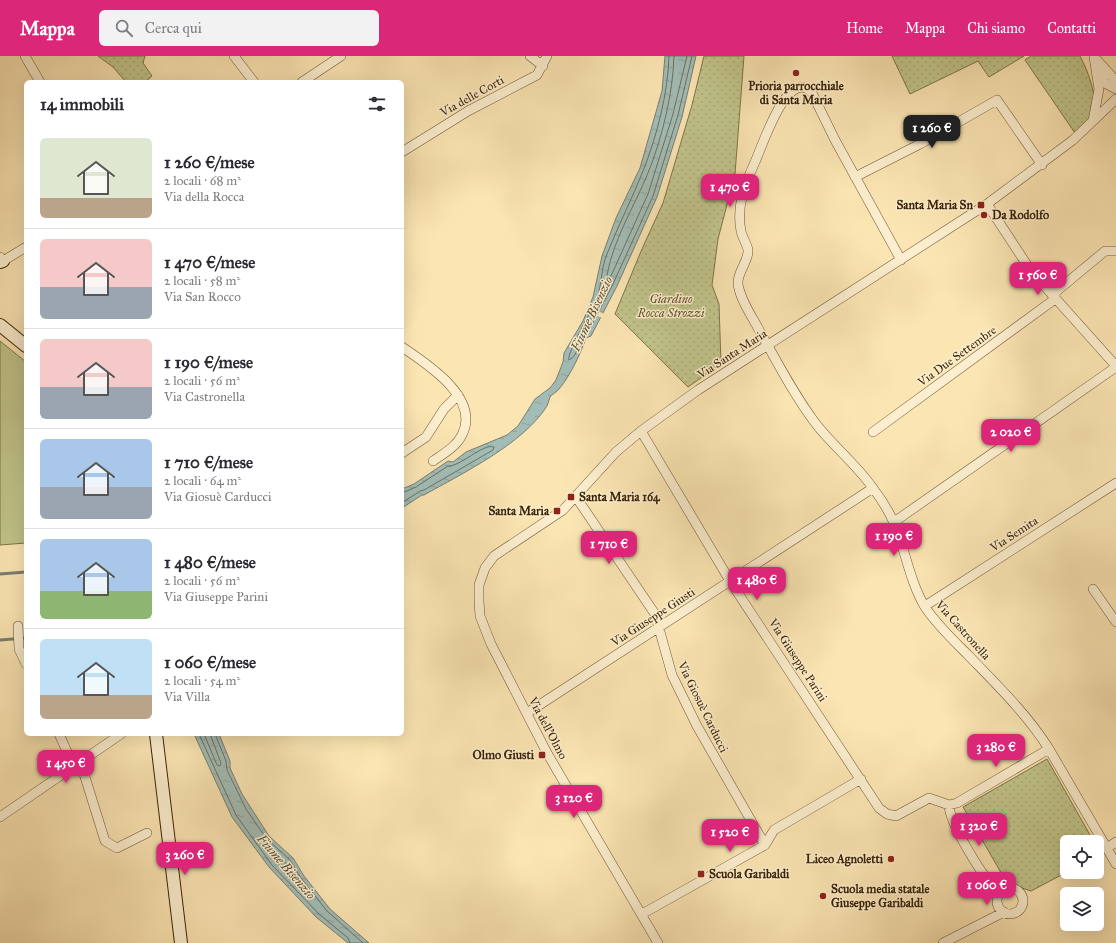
<!DOCTYPE html>
<html lang="it">
<head>
<meta charset="utf-8">
<style>
	body { margin:0; font-family:"IM FELL Great Primer",serif; background:#f2f2f3; color:#2b2b33; height:100vh; display:flex; flex-direction:column; font-size:15px; white-space:nowrap }
	* { box-sizing:border-box; margin:0 }
	p { font-size:13px; color:#7c7c81 }
	.icon { flex:none; width:22px; height:22px; fill:none; stroke:currentColor; stroke-width:2; stroke-linecap:round; stroke-linejoin:round }
	.map { position:relative; flex:1; overflow:hidden }
	.side { position:absolute; left:24px; top:24px; width:380px; height:656px; display:flex; flex-direction:column; background:#fff; border-radius:6px; box-shadow:0 4px 16px #0002 }
	.side>* { flex:none }
	.fabs { position:absolute; left:1060px; top:779px; display:grid; gap:8px }
	.fabs a { display:grid; place-items:center; width:44px; height:44px; border-radius:6px; background:#fff; box-shadow:0 4px 16px #0002; font-size:20px }
	.price { position:absolute; translate:-50% -34px; padding:0 9px; border-radius:8px; background:#db2777; color:#fff; font-size:13px; line-height:26px; filter:drop-shadow(0 1px 2px #0008) }
	.price::after { content:''; position:absolute; left:50%; top:24px; width:12px; height:9px; margin-left:-6px; background:inherit; clip-path:polygon(0 0,100% 0,50% 100%) }
	.price.on { background:#222; color:#fff }
	ul { padding:0; list-style:none }
	li { display:flex; align-items:center; gap:12px; height:100px; padding:0 16px }
	li+li { border-top:1px solid #e1e1e2 }
	li span { display:grid; place-items:center; flex:none; width:112px; height:80px; border-radius:6px; color:#555 }
	li>.icon { margin-inline-start:auto }
	span .icon { width:48px; height:48px; fill:#fffc; stroke-width:1 }
	li b { font-size:17px }
	h2 { display:flex; justify-content:space-between; align-items:center; height:48px; padding:0 16px; font-size:17px }
	header { display:flex; align-items:center; gap:24px; box-sizing:border-box; height:56px; padding:0 20px; background:#db2777; color:#fff }
	header strong { font-size:19px }
	nav { display:flex; gap:22px; margin-inline-start:auto; font-size:14px }
	.search { width:280px; height:36px; background:#f2f2f3; display:flex; align-items:center; gap:10px; box-sizing:border-box; padding:0 14px; border-radius:6px; color:#7c7c81; font-size:15px }
	.map>svg:first-child { display:block }
	.grass { fill:#c1c48b; stroke:#7e7448 }
	.park { fill:url(#park-dots); stroke:#7e7448 }
	.water { fill:url(#water-ripples); stroke:#797f6f }
	.pier { fill:#fbe5b3 }
	.lines { fill:none; stroke-linecap:round; stroke-linejoin:round }
	.shore { stroke:#6e705e; stroke-width:1 }
	.stream { stroke:#797f6f; stroke-width:3 }
	.minor-casing { stroke:#6b5430; stroke-width:10 }
	.secondary-casing { stroke:#3b2304; stroke-width:14 }
	.minor { stroke:#fceece; stroke-width:9 }
	.secondary { stroke:#fceece; stroke-width:12 }
	.poi-dot { fill:#8f2418; stroke:#fceece; stroke-width:1.5 }
	.labels { text-anchor:middle; dominant-baseline:central; stroke-width:3; stroke-linejoin:round; paint-order:stroke }
	.poi-label { font-size:12px; font-weight:bold; fill:#3b2304; stroke:#fceece; text-anchor:end }
	.street-label { font-size:12px; fill:#3b2304; stroke:#fceece }
	.park-label { font-size:12px; font-style:italic; fill:#63532c; stroke:#fceece }
	.water-label { font-size:13px; font-style:italic; fill:#5a513a; stroke:#fceece }
</style>
</head>
<body>
<header>
<strong>Mappa</strong>
<div class="search"><svg class="icon" aria-label="search" viewBox="0 0 24 24"><circle cx="10" cy="10" r="6"/><path d="M15 15l6 6"/></svg>Cerca qui</div>
<nav><a>Home</a><a>Mappa</a><a>Chi siamo</a><a>Contatti</a></nav>
</header>
<div class="map">
<svg width="1116" height="887" viewBox="0 0 1116 887">
	<defs>
		<pattern id="park-dots" width="8" height="8" patternUnits="userSpaceOnUse"><rect width="8" height="8" fill="#c1c48b"/><path d="M2 2h.1M6 6h.1" fill="none" stroke="#a7a876" stroke-width="1.8" stroke-linecap="round"/></pattern>
		<pattern id="water-ripples" width="26" height="14" patternUnits="userSpaceOnUse"><rect width="26" height="14" fill="#a2bdb7"/><path d="M2 4q2-2 4 0t4 0M15 11q2-2 4 0t4 0" fill="none" stroke="#8ca29c"/></pattern>
	</defs>
	<rect width="100%" height="100%" fill="#fbe5b3"/>
	<filter id="stains"><feTurbulence type="fractalNoise" baseFrequency=".005" numOctaves="4"/><feColorMatrix values="0 0 0 0 .2 0 0 0 0 .09 0 0 0 0 .02 0 0 0 .5 -.17"/></filter>
	<radialGradient id="worn" r=".72"><stop offset=".6" stop-color="#630" stop-opacity="0"/><stop offset="1" stop-color="#630" stop-opacity=".3"/></radialGradient>
	<!-- grass -->
	<path class="grass" d="M0,285l26,21v181l-26,2z"/>
	<!-- park -->
	<path class="park" d="M98,0h47l-2,7 9,13 -7,6h-19l-13,-15z
		M704,0h40l-9,118 -17,65 -6,46 7,19 2,60 -33,23 -73,-73 27,-65 21,-46 29,-98z
		M892,0h132l-35,21 -11,-16 -68,33z
		M1031,0h49c8,15 22,49 9,64 -4,5 -10,9 -14,13l-50,-73z
		M1047,703l47,83h-27v30l-36,19 -24,-8 -44,-76z"/>
	<!-- water -->
	<path class="water" d="M665,0h31l-14,61 -25,80 -40,89 -26,50 -5,2c-6,17 -16,38 -27,51 -2,3 -7,5 -9,8 -1,3 -2,6 -3,9 -24,38 -84,67 -123,89h-2l-20,13v-19l12,-5 34,-23 5,1 13,-10 41,-17 11,-9 17,-27 15,-11 6,-8 7,-18 1,-9 19,-32 10,-24 9,-41 14,-38 24,-50 22,-77z
		M194,678h25l11,27v7l12,26 27,42 24,22 11,18 26,33 39,34h-21l-32,-26 -47,-50 -37,-50z"/>
	<!-- pier -->
	<path class="pier" d="M587,250l17,8 -2,4 -17,-8z"/>
	<g class="lines">
		<!-- shore -->
		<path class="shore" d="M669,0c-1,37 -12,80 -26,115 -11,28 -25,55 -36,83 -6,14 -5,30 -10,44 -4,11 -31,56 -28,62 11,-5 8,-21 19,-28l25,-48 40,-88 25,-81 14,-59
			M674,0c-1,38 -12,82 -26,117 -14,34 -34,65 -41,102l1,2 3,-1 37,-82 25,-80 14,-58
			M402,437l14,-6 32,-21c12,1 35,-23 46,-19l-1,3 -69,40 -4,1 -18,12
			M199,678l37,81 36,50 47,49 29,24 2,5
			M204,678l13,31 3,1 1,-3 -11,-29
			M215,678l11,27 1,9 19,39 20,29 24,22 11,18 26,33 36,32
			M273,798h2c7,6 18,14 18,22l-3,1 -18,-20z"/>
		<!-- stream -->
		<path class="stream" d="M0,518l26,-2
			M0,584l26,-2"/>
		<defs>
			<path id="minor" d="M25,0l15,26
				M234,0l20,26
				M530,0l13,10
				M1097,4l19,21
				M1099,15l6,12 11,6
				M302,26l39,-26
				M1093,65l6,-32 -5,-32
				M402,96l66,-41 69,-36 10,-19
				M855,121l65,-33 77,-44 45,65
				M987,148l44,67 85,95
				M0,201l3,4 23,-14
				M901,204l-66,-120 -23,-47c-24,-28 -50,54 -57,69 -10,22 -19,44 -14,69 1,6 6,13 7,19 1,11 -11,22 -10,34 2,15 13,31 20,44 18,32 36,67 58,96 17,22 40,40 56,63 12,15 21,31 27,49 8,24 13,49 26,71 12,18 28,33 43,48 29,30 59,59 81,94l67,115
				M1052,239l53,-44h11
				M402,291c25,17 79,51 60,88 -6,12 -19,19 -29,26
				M641,375l89,150 149,227 8,6 9,2 33,-18 20,7 8,-2 92,-54
				M873,376l182,-133
				M402,397l24,-16 18,-28 14,-14
				M576,441l79,117 17,61 25,51 68,119
				M894,466l222,-155
				M1093,533l23,33
				M925,550l191,-123
				M18,570l1,23 7,15
				M527,657l346,-225
				M59,678l11,24 10,3 25,80 12,7 30,-15
				M949,749c0,18 36,76 50,88
				M0,761l121,-83
				M1107,792l9,-6
				M997 845a13 13 0 1 1 26 0a13 13 0 1 1-26 0Z
				M642,858l123,-69 9,-15 87,-51
				M658,887l-111,-190 -56,-109 -11,-28 -1,-15v-16l6,-17 9,-12 69,-46 53,-58 25,-21 57,-41 289,-186 86,-64 43,-41
				M943,887l61,-31"/>
			<path id="secondary" d="M0,206l3,-1
				M0,269l26,21
				M156,678l25,209"/>
		</defs>
		<!-- minor casing -->
		<use href="#minor" class="minor-casing"/>
		<!-- secondary casing -->
		<use href="#secondary" class="secondary-casing"/>
		<!-- minor -->
		<use href="#minor" class="minor"/>
		<!-- secondary -->
		<use href="#secondary" class="secondary"/>
	</g>
	<!-- markers -->
	<g class="poi-dot">
		<circle cx="796" cy="17" r="4"/>
		<rect x="977" y="145" width="8" height="8" rx="2"/>
		<circle cx="984" cy="159" r="4"/>
		<rect x="567" y="437" width="8" height="8" rx="2"/>
		<rect x="553" y="451" width="8" height="8" rx="2"/>
		<rect x="538" y="695" width="8" height="8" rx="2"/>
		<circle cx="891" cy="803" r="4"/>
		<rect x="697" y="814" width="8" height="8" rx="2"/>
		<circle cx="823" cy="840" r="4"/>
	</g>
	<g class="labels">
		<!-- poi labels -->
		<g class="poi-label">
			<text x="796" y="30" text-anchor="middle">Prioria parrocchiale<tspan x="796" dy="14">di Santa Maria</tspan></text>
			<text x="973" y="149">Santa Maria Sn</text>
			<text x="992" y="159" text-anchor="start">Da Rodolfo</text>
			<text x="579" y="441" text-anchor="start">Santa Maria 164</text>
			<text x="549" y="455">Santa Maria</text>
			<text x="534" y="699">Olmo Giusti</text>
			<text x="883" y="803">Liceo Agnoletti</text>
			<text x="709" y="818" text-anchor="start">Scuola Garibaldi</text>
			<text x="831" y="833" text-anchor="start">Scuola media statale<tspan x="831" dy="14">Giuseppe Garibaldi</tspan></text>
		</g>
		<!-- street labels -->
		<g class="street-label">
			<text transform="translate(472 40) rotate(-29)">Via delle Corti</text>
			<text transform="translate(732 298) rotate(-33)">Via Santa Maria</text>
			<text transform="translate(957 300) rotate(-36)">Via Due Settembre</text>
			<text transform="translate(1014 478) rotate(-33)">Via Semita</text>
			<text transform="translate(653 561) rotate(-33)">Via Giuseppe Giusti</text>
			<text transform="translate(963 574) rotate(48)">Via Castronella</text>
			<text transform="translate(798 604) rotate(57)">Via Giuseppe Parini</text>
			<text transform="translate(703 651) rotate(64)">Via Giosuè Carducci</text>
			<text transform="translate(548 672) rotate(62)">Via dell'Olmo</text>
		</g>
		<!-- park labels -->
		<g class="park-label">
			<text x="671" y="243">Giardino<tspan x="671" dy="14">Rocca Strozzi</tspan></text>
		</g>
		<!-- water labels -->
		<g class="water-label">
			<text transform="translate(592 258) rotate(-65)">Fiume Bisenzio</text>
			<text transform="translate(286 811) rotate(49)">Fiume Bisenzio</text>
		</g>
	</g>
	<rect width="100%" height="100%" filter="url(#stains)"/>
	<rect width="100%" height="100%" fill="url(#worn)"/>
</svg>
<div class="fabs">
<a><svg class="icon" aria-label="locate" viewBox="0 0 24 24"><circle cx="12" cy="12" r="6"/><path d="M12 2v4M12 18v4M2 12h4M18 12h4"/></svg></a>
<a><svg class="icon" aria-label="layers" viewBox="0 0 24 24"><path d="M12 4l9 5-9 5-9-5zM3 14l9 5 9-5"/></svg></a>
</div>
<b class="price on" style="left:932px;top:93px">1 260 €</b>
<b class="price" style="left:730px;top:152px">1 470 €</b>
<b class="price" style="left:1038px;top:240px">1 560 €</b>
<b class="price" style="left:1011px;top:397px">2 020 €</b>
<b class="price" style="left:894px;top:501px">1 190 €</b>
<b class="price" style="left:609px;top:509px">1 710 €</b>
<b class="price" style="left:757px;top:545px">1 480 €</b>
<b class="price" style="left:996px;top:712px">3 280 €</b>
<b class="price" style="left:66px;top:728px">1 450 €</b>
<b class="price" style="left:574px;top:763px">3 120 €</b>
<b class="price" style="left:979px;top:791px">1 320 €</b>
<b class="price" style="left:730px;top:797px">1 520 €</b>
<b class="price" style="left:185px;top:820px">3 260 €</b>
<b class="price" style="left:987px;top:850px">1 060 €</b>
<section class="side">
<h2>14 immobili<svg class="icon" aria-label="filters" viewBox="0 0 24 24"><path d="M4 7h16M4 17h16"/><circle cx="9" cy="7" r="2"/><circle cx="15" cy="17" r="2"/></svg></h2>
<ul>
<li><span style="background:linear-gradient(#dfe7d0 75%,#b9a48a 0)"><svg class="icon" aria-label="home" viewBox="0 0 24 24"><path d="M3 11l9-7 9 7M6 9v11h12V9"/></svg></span><div><b>1 260 €/mese</b><p>2 locali · 68 m²</p><p>Via della Rocca</p></div></li>
<li><span style="background:linear-gradient(#f6c9c9 60%,#9aa5b1 0)"><svg class="icon" aria-label="home" viewBox="0 0 24 24"><path d="M3 11l9-7 9 7M6 9v11h12V9"/></svg></span><div><b>1 470 €/mese</b><p>2 locali · 58 m²</p><p>Via San Rocco</p></div></li>
<li><span style="background:linear-gradient(#f6c9c9 60%,#9aa5b1 0)"><svg class="icon" aria-label="home" viewBox="0 0 24 24"><path d="M3 11l9-7 9 7M6 9v11h12V9"/></svg></span><div><b>1 190 €/mese</b><p>2 locali · 56 m²</p><p>Via Castronella</p></div></li>
<li><span style="background:linear-gradient(#a9c7e8 60%,#9aa5b1 0)"><svg class="icon" aria-label="home" viewBox="0 0 24 24"><path d="M3 11l9-7 9 7M6 9v11h12V9"/></svg></span><div><b>1 710 €/mese</b><p>2 locali · 64 m²</p><p>Via Giosuè Carducci</p></div></li>
<li><span style="background:linear-gradient(#a9c7e8 65%,#8fb573 0)"><svg class="icon" aria-label="home" viewBox="0 0 24 24"><path d="M3 11l9-7 9 7M6 9v11h12V9"/></svg></span><div><b>1 480 €/mese</b><p>2 locali · 56 m²</p><p>Via Giuseppe Parini</p></div></li>
<li><span style="background:linear-gradient(#bfe0f5 70%,#b9a48a 0)"><svg class="icon" aria-label="home" viewBox="0 0 24 24"><path d="M3 11l9-7 9 7M6 9v11h12V9"/></svg></span><div><b>1 060 €/mese</b><p>2 locali · 54 m²</p><p>Via Villa</p></div></li>
</ul>
</section>
</div>
</body>
</html>
